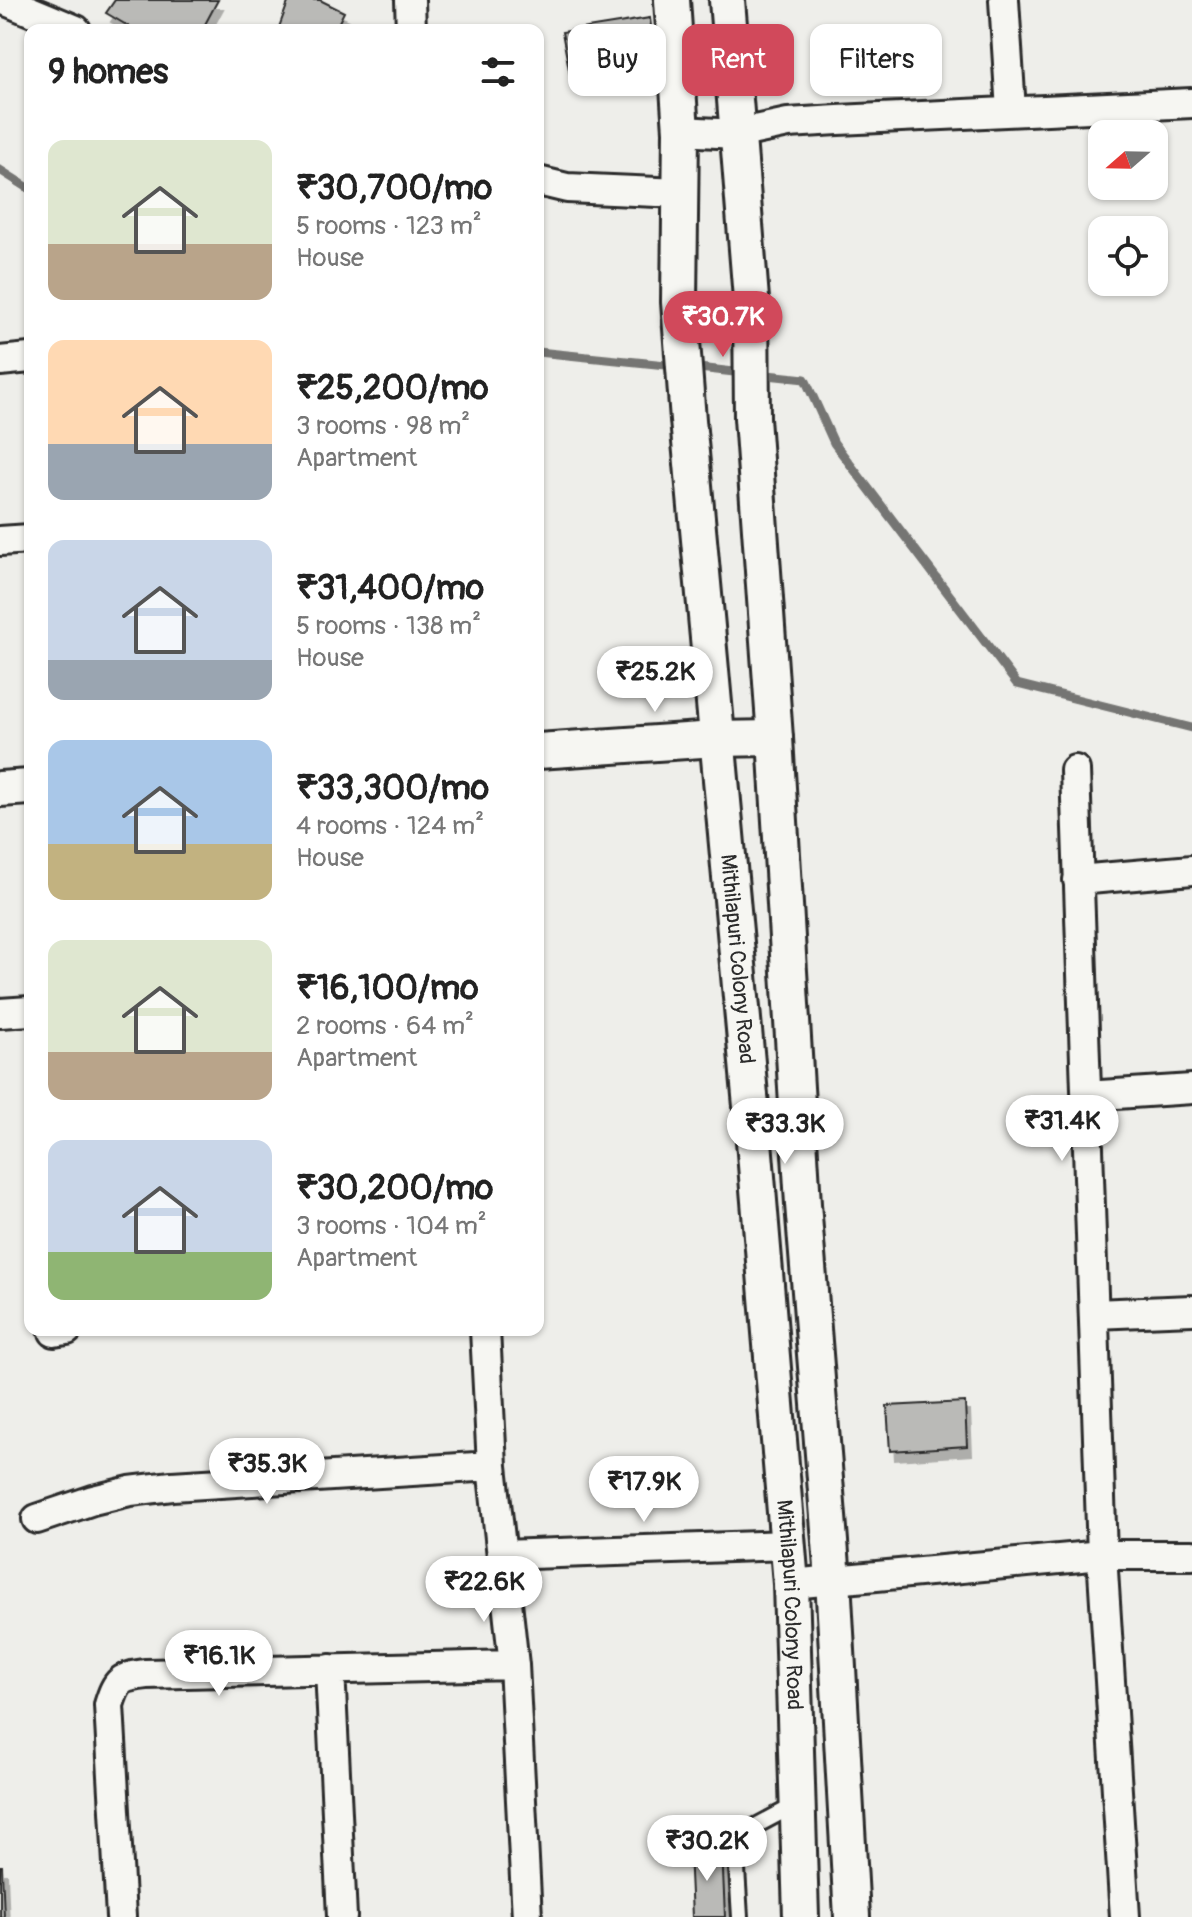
<!DOCTYPE html>
<html lang="en">
<head>
<meta charset="utf-8">
<style>
	body { margin:0; font-family:Pangolin,sans-serif; background:#f2f2f2; color:#222; height:100vh; display:flex; flex-direction:column; font-size:30px; white-space:nowrap }
	* { box-sizing:border-box; margin:0 }
	p { font-size:26px; color:#767676 }
	.icon { flex:none; width:44px; height:44px; fill:none; stroke:currentColor; stroke-width:2; stroke-linecap:round; stroke-linejoin:round }
	.map { position:relative; flex:1; overflow:hidden }
	.sheet { position:absolute; left:24px; top:24px; width:520px; height:1312px; display:flex; flex-direction:column; background:#fff; border-radius:16px; box-shadow:0 2px 6px #0004 }
	.sheet>* { flex:none }
	.banner { position:absolute; left:568px; top:24px; width:504px; height:72px; display:flex; gap:16px }
	.needle { width:52px; rotate:250deg }
	.tools { position:absolute; left:1088px; top:120px; display:grid; gap:16px }
	.tools a { display:grid; place-items:center; width:80px; height:80px; border-radius:16px; background:#fff; box-shadow:0 2px 6px #0004; font-size:40px }
	.price { position:absolute; translate:-50% -68px; padding:0 18px; border-radius:28px; background:#fff; color:#222; font-size:26px; line-height:52px; filter:drop-shadow(0 2px 4px #0008) }
	.price::after { content:''; position:absolute; left:50%; top:48px; width:24px; height:18px; margin-left:-12px; background:inherit; clip-path:polygon(0 0,100% 0,50% 100%) }
	.price.on { background:#d1495b; color:#fff }
	ul { padding:0; list-style:none }
	li { display:flex; align-items:center; gap:24px; height:200px; padding:0 24px }
	li span { display:grid; place-items:center; flex:none; width:224px; height:160px; border-radius:16px; color:#555 }
	li>.icon { margin-inline-start:auto }
	span .icon { width:96px; height:96px; fill:#fffc; stroke-width:1 }
	li b { font-size:34px }
	h2 { display:flex; justify-content:space-between; align-items:center; height:96px; padding:0 24px; font-size:34px }
	.pill { padding:0 28px; border-radius:16px; background:#fff; box-shadow:0 2px 6px #0004; font-size:28px; line-height:72px }
	.pill.on { background:#d1495b; color:#fff }
	.map>svg:first-child { display:block }
	.lines { fill:none; stroke-linecap:round; stroke-linejoin:round }
	.stream { stroke:#757573; stroke-width:9 }
	.building { fill:#babab7; stroke:#2b2b2b; stroke-width:2; filter:url(#shadow) }
	.service-casing { stroke:#2b2b2b; stroke-width:20 }
	.minor-casing { stroke:#2b2b2b; stroke-width:34 }
	.tertiary-casing { stroke:#2b2b2b; stroke-width:40 }
	.service { stroke:#f6f6f2; stroke-width:14 }
	.minor { stroke:#f6f6f2; stroke-width:28 }
	.tertiary { stroke:#f6f6f2; stroke-width:34 }
	.labels { text-anchor:middle; dominant-baseline:central; stroke-width:6; stroke-linejoin:round; paint-order:stroke }
	.street-label { font-size:22px; fill:#2b2b2b; stroke:#f6f6f2 }
</style>
</head>
<body>
<div class="map">
<svg width="1192" height="1917" viewBox="0 0 1192 1917">
	<defs>
		<filter id="shadow"><feDropShadow dx="5" dy="9" stdDeviation="0" flood-color="#0004"/></filter>
	</defs>
	<rect width="100%" height="100%" fill="#eeeeea"/>
	<filter id="ink" filterUnits="userSpaceOnUse"><feTurbulence type="fractalNoise" baseFrequency=".0125" numOctaves="2"/><feDisplacementMap in="SourceGraphic" scale="16" xChannelSelector="R" yChannelSelector="G"/><feConvolveMatrix kernelMatrix="1 2 1 2 8 2 1 2 1" color-interpolation-filters="sRGB"/></filter>
	<g filter="url(#ink)">
		<g class="lines">
			<!-- stream -->
			<path class="stream" d="M0,170l30,19
				M538,352l138,14
				M690,367l53,6
				M758,374l47,5 29,64 183,241 175,44"/>
		</g>
		<!-- building -->
		<path class="building" d="M115,0h103l-16,30h-67l-29,-17z
			M289,0h31l24,12 -9,18h-57z
			M650,18l7,57 -86,5 -9,-48z
			M965,1402l2,44 -77,5 -3,-45z
			M722,1848l3,69h-33l-3,-67z
			M0,1866h2l2,51h-4z"/>
		<g class="lines">
			<defs>
				<path id="service" d="M740,1917l-5,-80 62,-33"/>
				<path id="minor" d="M4,0l72,30
					M410,0l1,30
					M1004,0l7,111
					M681,131l55,3 52,-11 50,-3 354,-17
					M538,181l29,7 113,5
					M0,361l30,-3
					M0,541l30,-2
					M1075,770l27,785 23,362
					M1078,880l114,-10
					M0,1013l30,-2
					M1086,1096l106,-7
					M1094,1314l98,-4
					M485,1330l7,136 22,199 13,252
					M54,1332l13,-2
					M37,1519l56,-19 37,-9 42,-5 320,-20
					M502,1555l286,-10
					M791,1584l311,-29h90
					M330,1669l12,248
					M121,1917l-12,-212c8,-26 12,-28 37,-31l368,-9"/>
				<g id="tertiary">
					<path id="s1" d="M672,0l9,131 -2,171 9,118 64,697 39,467 10,333"/>
					<path d="M727,0l24,299 1,119 23,320 28,466 30,375 19,338"/>
					<path d="M538,751l178,-12 59,-1"/>
					<path d="M0,789l30,-2"/>
				</g>
			</defs>
			<!-- service casing -->
			<use href="#service" class="service-casing"/>
			<!-- minor casing -->
			<use href="#minor" class="minor-casing"/>
			<!-- tertiary casing -->
			<use href="#tertiary" class="tertiary-casing"/>
			<!-- service -->
			<use href="#service" class="service"/>
			<!-- minor -->
			<use href="#minor" class="minor"/>
			<!-- tertiary -->
			<use href="#tertiary" class="tertiary"/>
		</g>
	</g>
	<g class="labels">
		<!-- street labels -->
		<g class="street-label">
			<text stroke="none"><textPath href="#s1" startOffset="962">Mithilapuri Colony Road</textPath></text>
			<text stroke="none"><textPath href="#s1" startOffset="1610">Mithilapuri Colony Road</textPath></text>
		</g>
	</g>
</svg>
<div class="tools">
<a><svg class="needle" viewBox="-14 -14 28 28"><path d="M0-13l5 13h-10z" fill="#e53935"/><path d="M0 13l5-13h-10z" fill="#767676"/></svg></a>
<a><svg class="icon" aria-label="locate" viewBox="0 0 24 24"><circle cx="12" cy="12" r="6"/><path d="M12 2v4M12 18v4M2 12h4M18 12h4"/></svg></a>
</div>
<b class="price on" style="left:723px;top:359px">₹30.7K</b>
<b class="price" style="left:655px;top:714px">₹25.2K</b>
<b class="price" style="left:1062px;top:1163px">₹31.4K</b>
<b class="price" style="left:785px;top:1166px">₹33.3K</b>
<b class="price" style="left:267px;top:1506px">₹35.3K</b>
<b class="price" style="left:644px;top:1524px">₹17.9K</b>
<b class="price" style="left:484px;top:1624px">₹22.6K</b>
<b class="price" style="left:219px;top:1698px">₹16.1K</b>
<b class="price" style="left:707px;top:1883px">₹30.2K</b>
<div class="banner">
<a class="pill">Buy</a>
<a class="pill on">Rent</a>
<a class="pill">Filters</a>
</div>
<section class="sheet">
<h2>9 homes<svg class="icon" aria-label="filters" viewBox="0 0 24 24"><path d="M4 7h16M4 17h16"/><circle cx="9" cy="7" r="2"/><circle cx="15" cy="17" r="2"/></svg></h2>
<ul>
<li><span style="background:linear-gradient(#dfe7d0 65%,#b9a48a 0)"><svg class="icon" aria-label="home" viewBox="0 0 24 24"><path d="M3 11l9-7 9 7M6 9v11h12V9"/></svg></span><div><b>₹30,700/mo</b><p>5 rooms · 123 m²</p><p>House</p></div></li>
<li><span style="background:linear-gradient(#ffd9b3 65%,#9aa5b1 0)"><svg class="icon" aria-label="home" viewBox="0 0 24 24"><path d="M3 11l9-7 9 7M6 9v11h12V9"/></svg></span><div><b>₹25,200/mo</b><p>3 rooms · 98 m²</p><p>Apartment</p></div></li>
<li><span style="background:linear-gradient(#c9d6e8 75%,#9aa5b1 0)"><svg class="icon" aria-label="home" viewBox="0 0 24 24"><path d="M3 11l9-7 9 7M6 9v11h12V9"/></svg></span><div><b>₹31,400/mo</b><p>5 rooms · 138 m²</p><p>House</p></div></li>
<li><span style="background:linear-gradient(#a9c7e8 65%,#c2b280 0)"><svg class="icon" aria-label="home" viewBox="0 0 24 24"><path d="M3 11l9-7 9 7M6 9v11h12V9"/></svg></span><div><b>₹33,300/mo</b><p>4 rooms · 124 m²</p><p>House</p></div></li>
<li><span style="background:linear-gradient(#dfe7d0 70%,#b9a48a 0)"><svg class="icon" aria-label="home" viewBox="0 0 24 24"><path d="M3 11l9-7 9 7M6 9v11h12V9"/></svg></span><div><b>₹16,100/mo</b><p>2 rooms · 64 m²</p><p>Apartment</p></div></li>
<li><span style="background:linear-gradient(#c9d6e8 70%,#8fb573 0)"><svg class="icon" aria-label="home" viewBox="0 0 24 24"><path d="M3 11l9-7 9 7M6 9v11h12V9"/></svg></span><div><b>₹30,200/mo</b><p>3 rooms · 104 m²</p><p>Apartment</p></div></li>
</ul>
</section>
</div>
</body>
</html>
